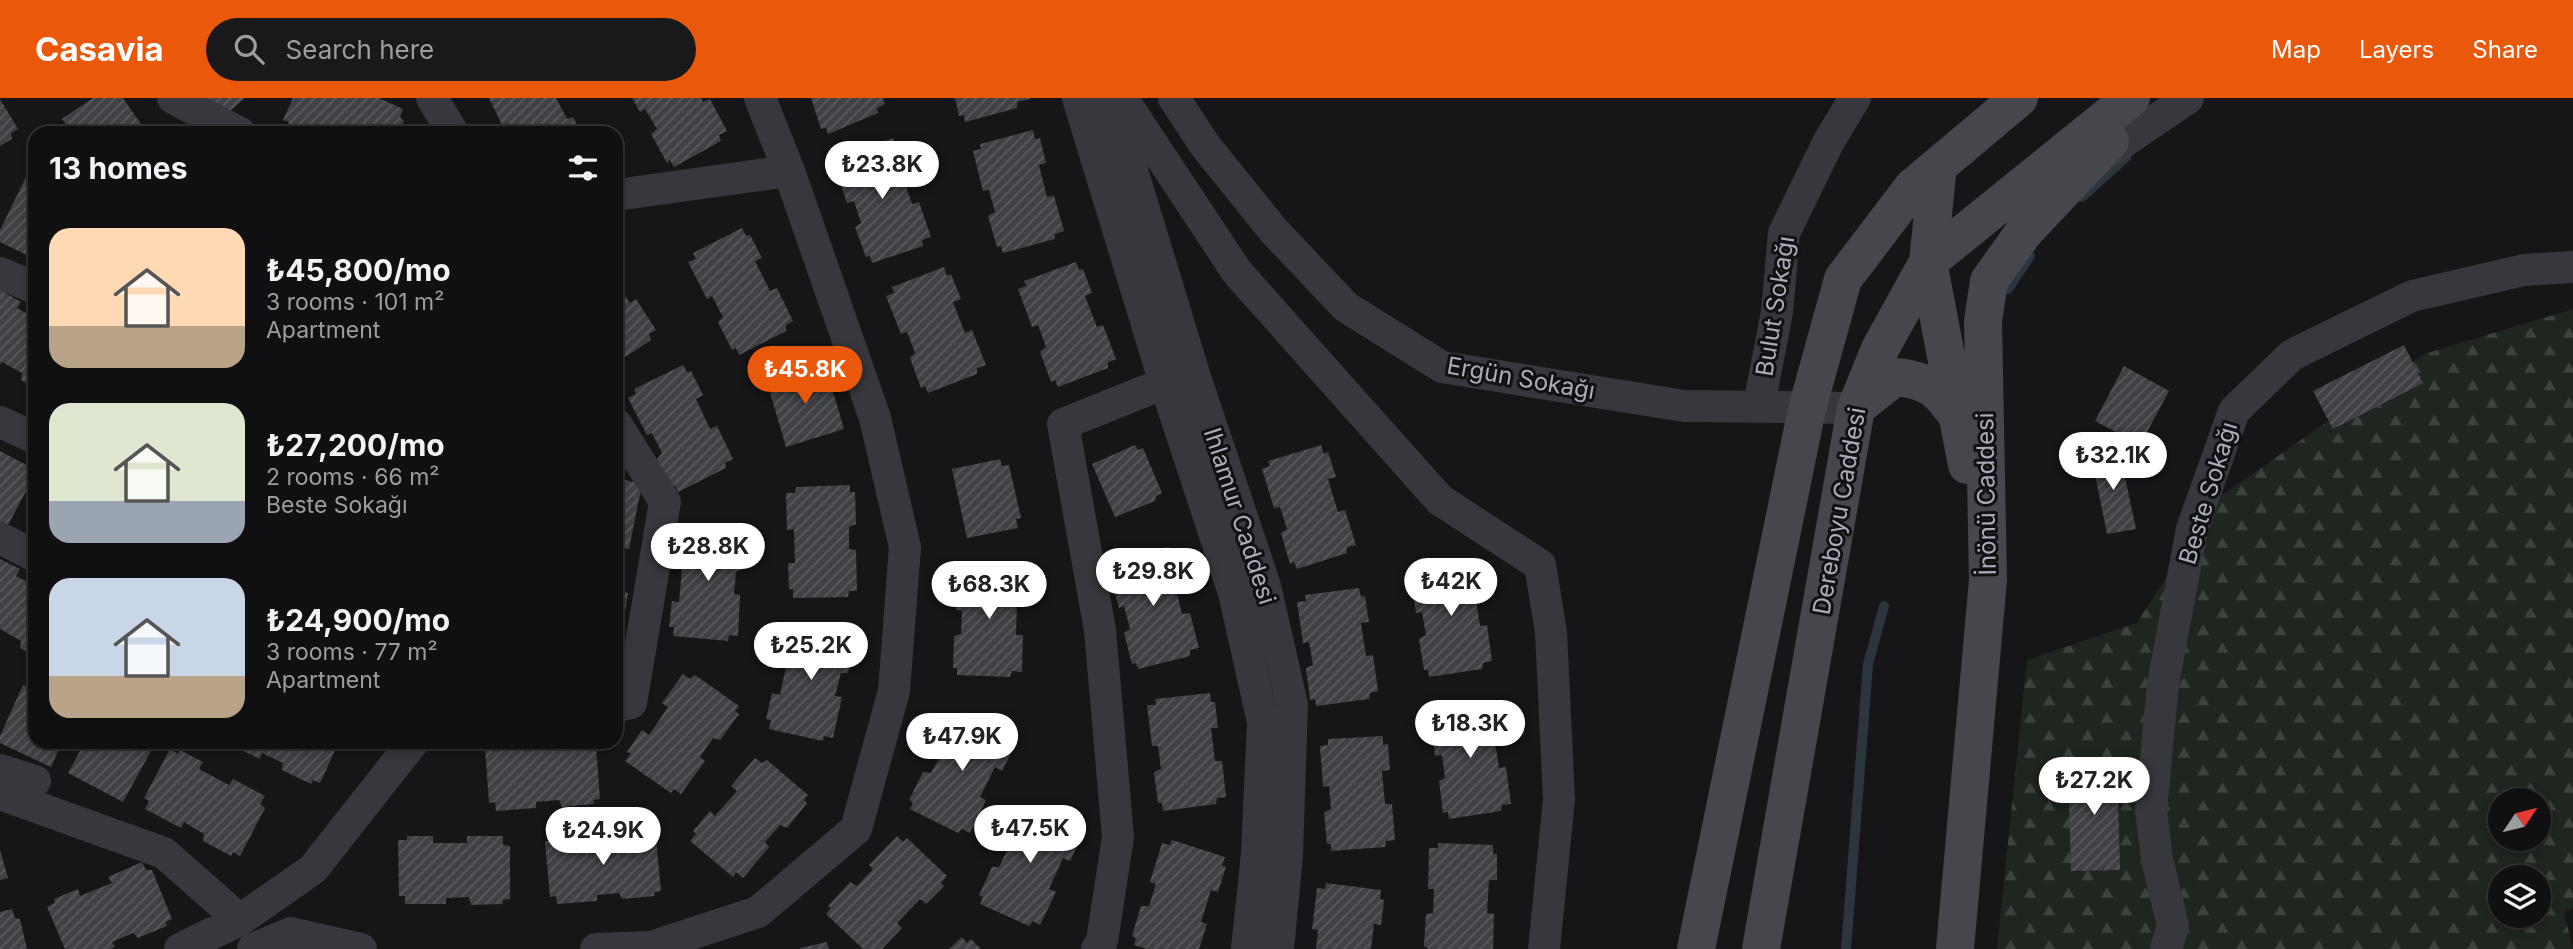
<!DOCTYPE html>
<html lang="en">
<head>
<meta charset="utf-8">
<style>
	body { margin:0; font-family:Inter,sans-serif; background:#19191b; color:#f1f3f6; height:100vh; display:flex; flex-direction:column; font-size:26px; white-space:nowrap }
	* { box-sizing:border-box; margin:0 }
	p { font-size:23px; color:#9c9d9f }
	.icon { flex:none; width:38px; height:38px; fill:none; stroke:currentColor; stroke-width:2; stroke-linecap:round; stroke-linejoin:round }
	.map { position:relative; flex:1; overflow:hidden }
	.side { position:absolute; left:28px; top:28px; width:595px; height:623px; display:flex; flex-direction:column; background:#101012; border-radius:21px; box-shadow:0 4px 10px #0003,0 0 0 2px #303032 }
	.side>* { flex:none }
	.needle { width:46px; rotate:55deg }
	.fabs { position:absolute; left:2488px; top:690px; display:grid; gap:14px }
	.fabs a { display:grid; place-items:center; width:63px; height:63px; border-radius:50%; background:#101012; box-shadow:0 4px 10px #0003,0 0 0 2px #303032; font-size:35px }
	.price { position:absolute; translate:-50% -60px; padding:0 16px; border-radius:24px; background:#fff; color:#222; font-size:23px; line-height:46px; filter:drop-shadow(0 2px 4px #0008) }
	.price::after { content:''; position:absolute; left:50%; top:42px; width:21px; height:16px; margin-left:-10px; background:inherit; clip-path:polygon(0 0,100% 0,50% 100%) }
	.price.current { background:#ea580c; color:#fff }
	ul { padding:0; list-style:none }
	li { display:flex; align-items:center; gap:21px; height:175px; padding:0 21px }
	li span { display:grid; place-items:center; flex:none; width:196px; height:140px; border-radius:21px; color:#555 }
	li>.icon { margin-inline-start:auto }
	span .icon { width:84px; height:84px; fill:#fffc; stroke-width:1 }
	li b { font-size:30px }
	h2 { display:flex; justify-content:space-between; align-items:center; height:84px; padding:0 21px; font-size:30px }
	header { display:flex; align-items:center; gap:42px; box-sizing:border-box; height:98px; padding:0 35px; background:#ea580c; color:#fff }
	header strong { font-size:33px }
	nav { display:flex; gap:38px; margin-inline-start:auto; font-size:24px }
	.search { width:490px; height:63px; background:#19191b; display:flex; align-items:center; gap:18px; box-sizing:border-box; padding:0 24px; border-radius:38px; color:#9c9d9f; font-size:26px }
	.map>svg:first-child { display:block }
	.forest { fill:url(#forest-firs); fill-rule:evenodd }
	.lines { fill:none; stroke-linecap:round; stroke-linejoin:round }
	.stream { stroke:#2c353c; stroke-width:10 }
	.building { fill:url(#building-hatch) }
	.minor { stroke:#37383d; stroke-width:32 }
	.secondary { stroke:#45474d; stroke-width:38 }
	.labels { text-anchor:middle; dominant-baseline:central; stroke-width:6; stroke-linejoin:round; paint-order:stroke }
	.street-label { font-size:24px; fill:#a8adb8; stroke:#111113 }
</style>
</head>
<body>
<header>
<strong>Casavia</strong>
<div class="search"><svg class="icon" aria-label="search" viewBox="0 0 24 24"><circle cx="10" cy="10" r="6"/><path d="M15 15l6 6"/></svg>Search here</div>
<nav><a>Map</a><a>Layers</a><a>Share</a></nav>
</header>
<div class="map">
<svg width="2573" height="851" viewBox="0 0 2573 851">
	<defs>
		<pattern id="forest-firs" width="22" height="20" patternUnits="userSpaceOnUse" patternTransform="scale(1.75)"><rect width="22" height="20" fill="#1e261f"/><path d="M5 1l3.5 6h-7zM16 11l3.5 6h-7z" fill="#3c433d"/></pattern>
		<pattern id="building-hatch" width="6" height="6" patternUnits="userSpaceOnUse" patternTransform="scale(1.75)"><rect width="6" height="6" fill="#404145"/><path d="M-1 1l2-2M0 6l6-6M5 7l2-2" fill="none" stroke="#595a5e"/></pattern>
	</defs>
	<rect width="100%" height="100%" fill="#161618"/>
	<!-- forest -->
	<path class="forest" d="M2573,211v599l-9,5 9,36h-576l30,-289 110,-37 78,-123 209,-146zM2501,702h38v38h-38zM2501,779h38v38h-38z"/>
	<g class="lines">
		<!-- stream -->
		<path class="stream" d="M2082,99l45,-41
			M2008,191l22,-33
			M1846,851l22,-285 16,-58"/>
	</g>
	<!-- building -->
	<path class="building" d="M93,0h30l24,35h-75l-10,-14z
		M199,0h46l-23,20z
		M293,0h86l24,11 -3,8 4,4 -5,12h-107l-7,-3 4,-8 -6,-2z
		M489,0h67l11,21 6,-2 8,16h-68l-5,-10 -6,2z
		M632,0h69l2,4 7,-3 17,32 -8,4 2,6 -47,26 -4,-7 -3,3 -16,-29 6,-5 -12,-20 -5,3z
		M811,0h72l2,6 -8,4 1,5 -50,21 -2,-6 -5,1z
		M955,0h75v1l-13,3v6l-52,14 -1,-7 -5,1z
		M0,1l18,30 -7,4 1,6 -12,7z
		M1033,32l2,9 5,-1 6,25 -7,2 8,32 7,-1 10,35 -9,3v5l-52,14 -2,-7 -4,1 -9,-31 7,-4 -6,-22 -6,1 -10,-40 8,-2 -1,-5z
		M893,40l3,9 4,-2 8,25 -7,2 11,32 7,-2 12,35 -9,3 1,6 -51,17 -2,-7 -4,1 -11,-30 6,-4 -7,-22 -7,2 -13,-39 8,-3 -2,-5z
		M26,79l9,5v77l-35,-17v-12z
		M742,130l4,8 4,-1 12,23 -7,3 15,30 7,-3 16,33 -7,4v6l-47,24 -3,-7 -4,2 -14,-28 5,-5 -11,-21 -5,3 -19,-37 8,-3 -3,-6z
		M1076,164l3,8 4,-1 9,24 -7,3 12,31 6,-2 13,34 -8,3v6l-50,19 -3,-7 -4,2 -11,-30 6,-5 -8,-22 -6,2 -14,-38 8,-3 -2,-5z
		M944,169l3,9 4,-2 10,25 -8,3 12,31 7,-3 14,35 -9,3v6l-49,19 -3,-7 -4,2 -11,-30 5,-5 -8,-21 -6,2 -15,-38 8,-3 -2,-6z
		M616,184l14,21 6,-4 20,31 -7,4 2,6 -35,23z
		M0,192l21,12 -4,6 18,10v70l-14,-8 1,-7 -20,-11 -2,3z
		M2404,247l19,38 -90,46 -20,-38z
		M683,267l5,8 3,-2 12,24 -7,4 14,30 7,-3 16,33 -8,4 1,5 -48,24 -3,-7 -4,2 -14,-28 5,-6 -10,-20 -5,2 -19,-37 8,-4 -2,-5z
		M825,267l19,64 -58,18 -19,-65z
		M2124,268l45,25 -29,54 -45,-24z
		M1135,347l3,5 5,-2 19,45 -6,3 -1,5 -40,16 -23,-53z
		M1321,347l3,9 4,-2 8,25 -8,2 10,33 7,-2 11,35 -9,2v6l-50,16 -3,-7 -4,2 -9,-31 6,-4 -7,-22 -6,1 -12,-39 8,-3 -2,-5z
		M2119,351l17,80 -29,5 -16,-80z
		M0,353l32,17 -4,7 4,5 -25,47 -7,-4z
		M1000,361l2,7 7,-1 12,53 -5,1 2,9 -51,10 -15,-69z
		M616,380l26,6 -13,65 -13,-2z
		M850,387v7h5l1,32 -7,3v22l7,1 1,41h-8l-1,6 -55,1v-9h-4l-1,-26h7l-1,-34 -7,1 -1,-37h9l1,-6z
		M688,428l54,4 -1,8 4,-1 -2,32 -7,3 -2,22 6,1 -2,41 -9,-1 -1,6 -55,-5 1,-9h-5l3,-26 7,1 3,-34 -7,-1 2,-36 9,1z
		M1169,449l2,9 4,-2 7,26 -8,1 8,33 8,-1 9,35 -9,2v6l-52,13 -2,-6 -4,1 -8,-31 6,-4 -6,-23 -5,2 -11,-40 8,-2 -1,-6z
		M1473,460l1,9 4,-1 4,26 -7,1 5,33 7,-1 5,36 -9,2 -1,6 -53,8 -1,-7h-4l-5,-31 7,-4 -4,-23 -6,1 -6,-40 8,-2v-5z
		M0,461l20,10 -4,7 19,10v70l-15,-8 1,-7 -21,-12z
		M966,466l55,2v10h4v25h-8l-1,34h7l-1,37 -10,-1 -2,6 -53,-2v-7h-4l1,-32 7,-2 1,-23 -6,-1 2,-40h8z
		M616,486l8,1 -1,7 5,1 -5,32 -7,1z
		M1359,490l2,9 4,-1 4,26 -8,1 5,33 7,-1 5,36 -8,2 -1,6 -53,7 -1,-7 -5,1 -4,-32 7,-3 -4,-23 -6,1 -6,-41 9,-1 -1,-6z
		M800,524l52,12 -1,7 4,1 -7,31h-7l-6,23 7,1 -9,41 -9,-2 -1,5 -54,-12 2,-9 -5,-1 6,-26 8,2 7,-33 -7,-1 9,-36 8,2z
		M683,576l7,5 5,-4 44,31 -4,5 4,3 -19,26 -7,-2 -13,19 5,4 -24,33 -7,-5 -3,4 -46,-32 6,-7 -4,-2 15,-22 7,5 19,-28 -6,-4z
		M23,587l12,5v52h27l-11,25 -51,-24v-7z
		M1210,595l1,9h4l3,26h-7l4,33h7l4,36 -9,1 -1,6 -53,7 -1,-8h-4l-4,-31 7,-3 -3,-23h-6l-5,-41h9l-1,-6z
		M1492,602l1,9 5,-1 3,26 -7,1 5,33 7,-1 5,37 -9,1 -1,6 -52,8 -1,-7 -5,1 -4,-32 6,-3 -3,-23 -7,1 -5,-41 8,-1 -1,-6z
		M965,614l49,25 -4,8 4,2 -12,24 -7,-4 -15,30 6,3 -16,33 -8,-4 -4,4 -48,-24 3,-7 -4,-2 14,-28 8,1 11,-20 -6,-3 19,-37 7,4z
		M1383,638v9l5,-1 2,26 -8,1 3,33h7l3,36 -9,1 -1,6 -54,4v-7h-4l-3,-32 7,-3 -2,-23 -6,1 -3,-41 8,-1v-6z
		M85,644h50l16,9 -28,51 -55,-29z
		M224,644h115l-19,41 -7,-3 -2,4 -29,-14 1,-7 -21,-10 -2,6z
		M501,644h18l1,6 33,-2v-4h37l6,4 4,53 -7,1 1,4 -32,3 -3,-7 -23,2v6l-40,3 -1,-9 -6,1 -4,-55z
		M170,651l8,5 2,-4 23,12 -4,7 30,16 4,-6 32,17 -5,8 5,4 -25,48 -7,-4 -2,4 -28,-15 1,-7 -20,-12 -3,6 -36,-19 4,-8 -5,-3z
		M755,660l7,5 5,-3 41,35 -4,5 3,3 -20,25 -7,-3 -15,17 4,5 -26,31 -7,-6 -3,5 -43,-36 6,-7 -3,-3 17,-20 5,5 22,-25 -6,-5z
		M2117,665l3,107 -49,1 -3,-107z
		M1030,707l51,22 -4,9 4,2 -11,23 -7,-3 -14,31 7,3 -16,33 -7,-4 -4,5 -49,-22 3,-7 -4,-2 13,-28h7l10,-21 -6,-2 17,-38 8,4z
		M649,730l1,9 6,1 5,53 -7,1 1,4 -33,3 -3,-6 -22,2v6l-40,3 -1,-8 -6,1 -5,-56h8v-5l26,-2 1,8 33,-4v-7z
		M407,738h26v7h34v-7h36v9l7,1v53l-7,1v4l-32,1 -2,-8 -23,1v6h-41v-8h-6l-1,-56h9z
		M897,738l6,6 4,-4 40,38 -6,7 3,3 -18,18 -6,-5 -23,24 5,5 -20,21h-19l-37,-35 5,-6 -3,-2 22,-24 7,4 16,-17 -4,-4z
		M1172,742l53,17 -3,9 4,1 -8,25 -7,-2 -10,32 6,2 -8,25h-52l-13,-4 2,-7 -4,-2 9,-30h8l7,-22 -6,-2 12,-39 8,2z
		M1438,745l55,2v9h4v26h-8l-2,33 7,1 -1,35h-64l-5,-3 2,-32 7,-1 1,-24h-6l1,-41h9z
		M0,752l8,28 -8,2z
		M142,764l4,8h6l20,49 -6,3 1,4 -29,12 -5,-5 -21,9 3,5 -4,2h-46l-18,-42 8,-4 -1,-4 24,-10 2,7 32,-13 -4,-6z
		M1326,785l55,7 -1,9 4,1 -3,25 -7,-1 -3,25h-55l2,-19 -6,-1 5,-41 8,1z
		M12,811l3,9 5,1 7,30h-27v-37z
		M962,839l5,6 4,-4 10,10h-32z
		M827,844l2,7h-29v-1z"/>
	<g class="lines">
		<!-- minor -->
		<path class="minor" d="M173,0l67,35
			M432,0l21,35
			M1078,0l87,285 69,210 29,129 -6,132 -10,95
			M1100,0l28,59 66,217 71,212 27,118 -5,151 -9,94
			M1122,0l115,174 203,228 100,65 11,67 8,167 -15,150
			M1174,0l30,46 70,87 72,76 96,60 242,39 172,2
			M2094,64l94,-64
			M616,97l173,-24
			M0,175l35,15
			M1759,307l18,-93 7,-79 45,-92 26,-43
			M0,324l35,16
			M616,326l49,78 -34,201 -15,3
			M0,440l35,18
			M0,672l35,11
			M0,696l164,59 76,67
			M180,851l60,-29 73,-51 100,-127
			M253,851l38,-16 70,16
			M596,851l55,-2 107,-35 98,-83 38,-138 11,-144 -30,-129 -86,-247 -29,-73
			M1097,851l5,-8 16,-104 -18,-207 -37,-206 102,-41
			M2166,851l7,-23 -16,-67 -6,-48 12,-127 29,-155 42,-118 58,-56 120,-59 112,-26 49,-3"/>
		<!-- secondary -->
		<path class="secondary" d="M1938,68l-10,96 39,203
			M1856,310l39,-31c35,3 44,13 64,41
			M1696,851l111,-540 36,-130 70,-92 106,-89
			M1761,851l95,-541 24,-59 48,-87 203,-164
			M1955,851l33,-369 -5,-259 6,-40 35,-49 86,-91"/>
	</g>
	<g class="labels">
		<!-- street labels -->
		<g class="street-label">
			<text transform="translate(1775 208) rotate(-81)">Bulut Sokağı</text>
			<text transform="translate(1521 280) rotate(10)">Ergün Sokağı</text>
			<text transform="translate(2208 395) rotate(-73)">Beste Sokağı</text>
			<text transform="translate(1986 396) rotate(-91)">İnönü Caddesi</text>
			<text transform="translate(1839 413) rotate(-80)">Dereboyu Caddesi</text>
			<text transform="translate(1240 418) rotate(72)">Ihlamur Caddesi</text>
		</g>
	</g>
</svg>
<div class="fabs">
<a><svg class="needle" viewBox="-14 -14 28 28"><path d="M0-13l5 13h-10z" fill="#e53935"/><path d="M0 13l5-13h-10z" fill="#9c9d9f"/></svg></a>
<a><svg class="icon" aria-label="layers" viewBox="0 0 24 24"><path d="M12 4l9 5-9 5-9-5zM3 14l9 5 9-5"/></svg></a>
</div>
<b class="price" style="left:882px;top:103px">₺23.8K</b>
<b class="price current" style="left:805px;top:308px">₺45.8K</b>
<b class="price" style="left:2113px;top:394px">₺32.1K</b>
<b class="price" style="left:708px;top:485px">₺28.8K</b>
<b class="price" style="left:1153px;top:510px">₺29.8K</b>
<b class="price" style="left:1451px;top:520px">₺42K</b>
<b class="price" style="left:989px;top:523px">₺68.3K</b>
<b class="price" style="left:811px;top:584px">₺25.2K</b>
<b class="price" style="left:1470px;top:662px">₺18.3K</b>
<b class="price" style="left:962px;top:675px">₺47.9K</b>
<b class="price" style="left:2094px;top:719px">₺27.2K</b>
<b class="price" style="left:1030px;top:767px">₺47.5K</b>
<b class="price" style="left:603px;top:769px">₺24.9K</b>
<section class="side">
<h2>13 homes<svg class="icon" aria-label="filters" viewBox="0 0 24 24"><path d="M4 7h16M4 17h16"/><circle cx="9" cy="7" r="2"/><circle cx="15" cy="17" r="2"/></svg></h2>
<ul>
<li><span style="background:linear-gradient(#ffd9b3 70%,#b9a48a 0)"><svg class="icon" aria-label="home" viewBox="0 0 24 24"><path d="M3 11l9-7 9 7M6 9v11h12V9"/></svg></span><div><b>₺45,800/mo</b><p>3 rooms · 101 m²</p><p>Apartment</p></div></li>
<li><span style="background:linear-gradient(#dfe7d0 70%,#9aa5b1 0)"><svg class="icon" aria-label="home" viewBox="0 0 24 24"><path d="M3 11l9-7 9 7M6 9v11h12V9"/></svg></span><div><b>₺27,200/mo</b><p>2 rooms · 66 m²</p><p>Beste Sokağı</p></div></li>
<li><span style="background:linear-gradient(#c9d6e8 70%,#b9a48a 0)"><svg class="icon" aria-label="home" viewBox="0 0 24 24"><path d="M3 11l9-7 9 7M6 9v11h12V9"/></svg></span><div><b>₺24,900/mo</b><p>3 rooms · 77 m²</p><p>Apartment</p></div></li>
</ul>
</section>
</div>
</body>
</html>
